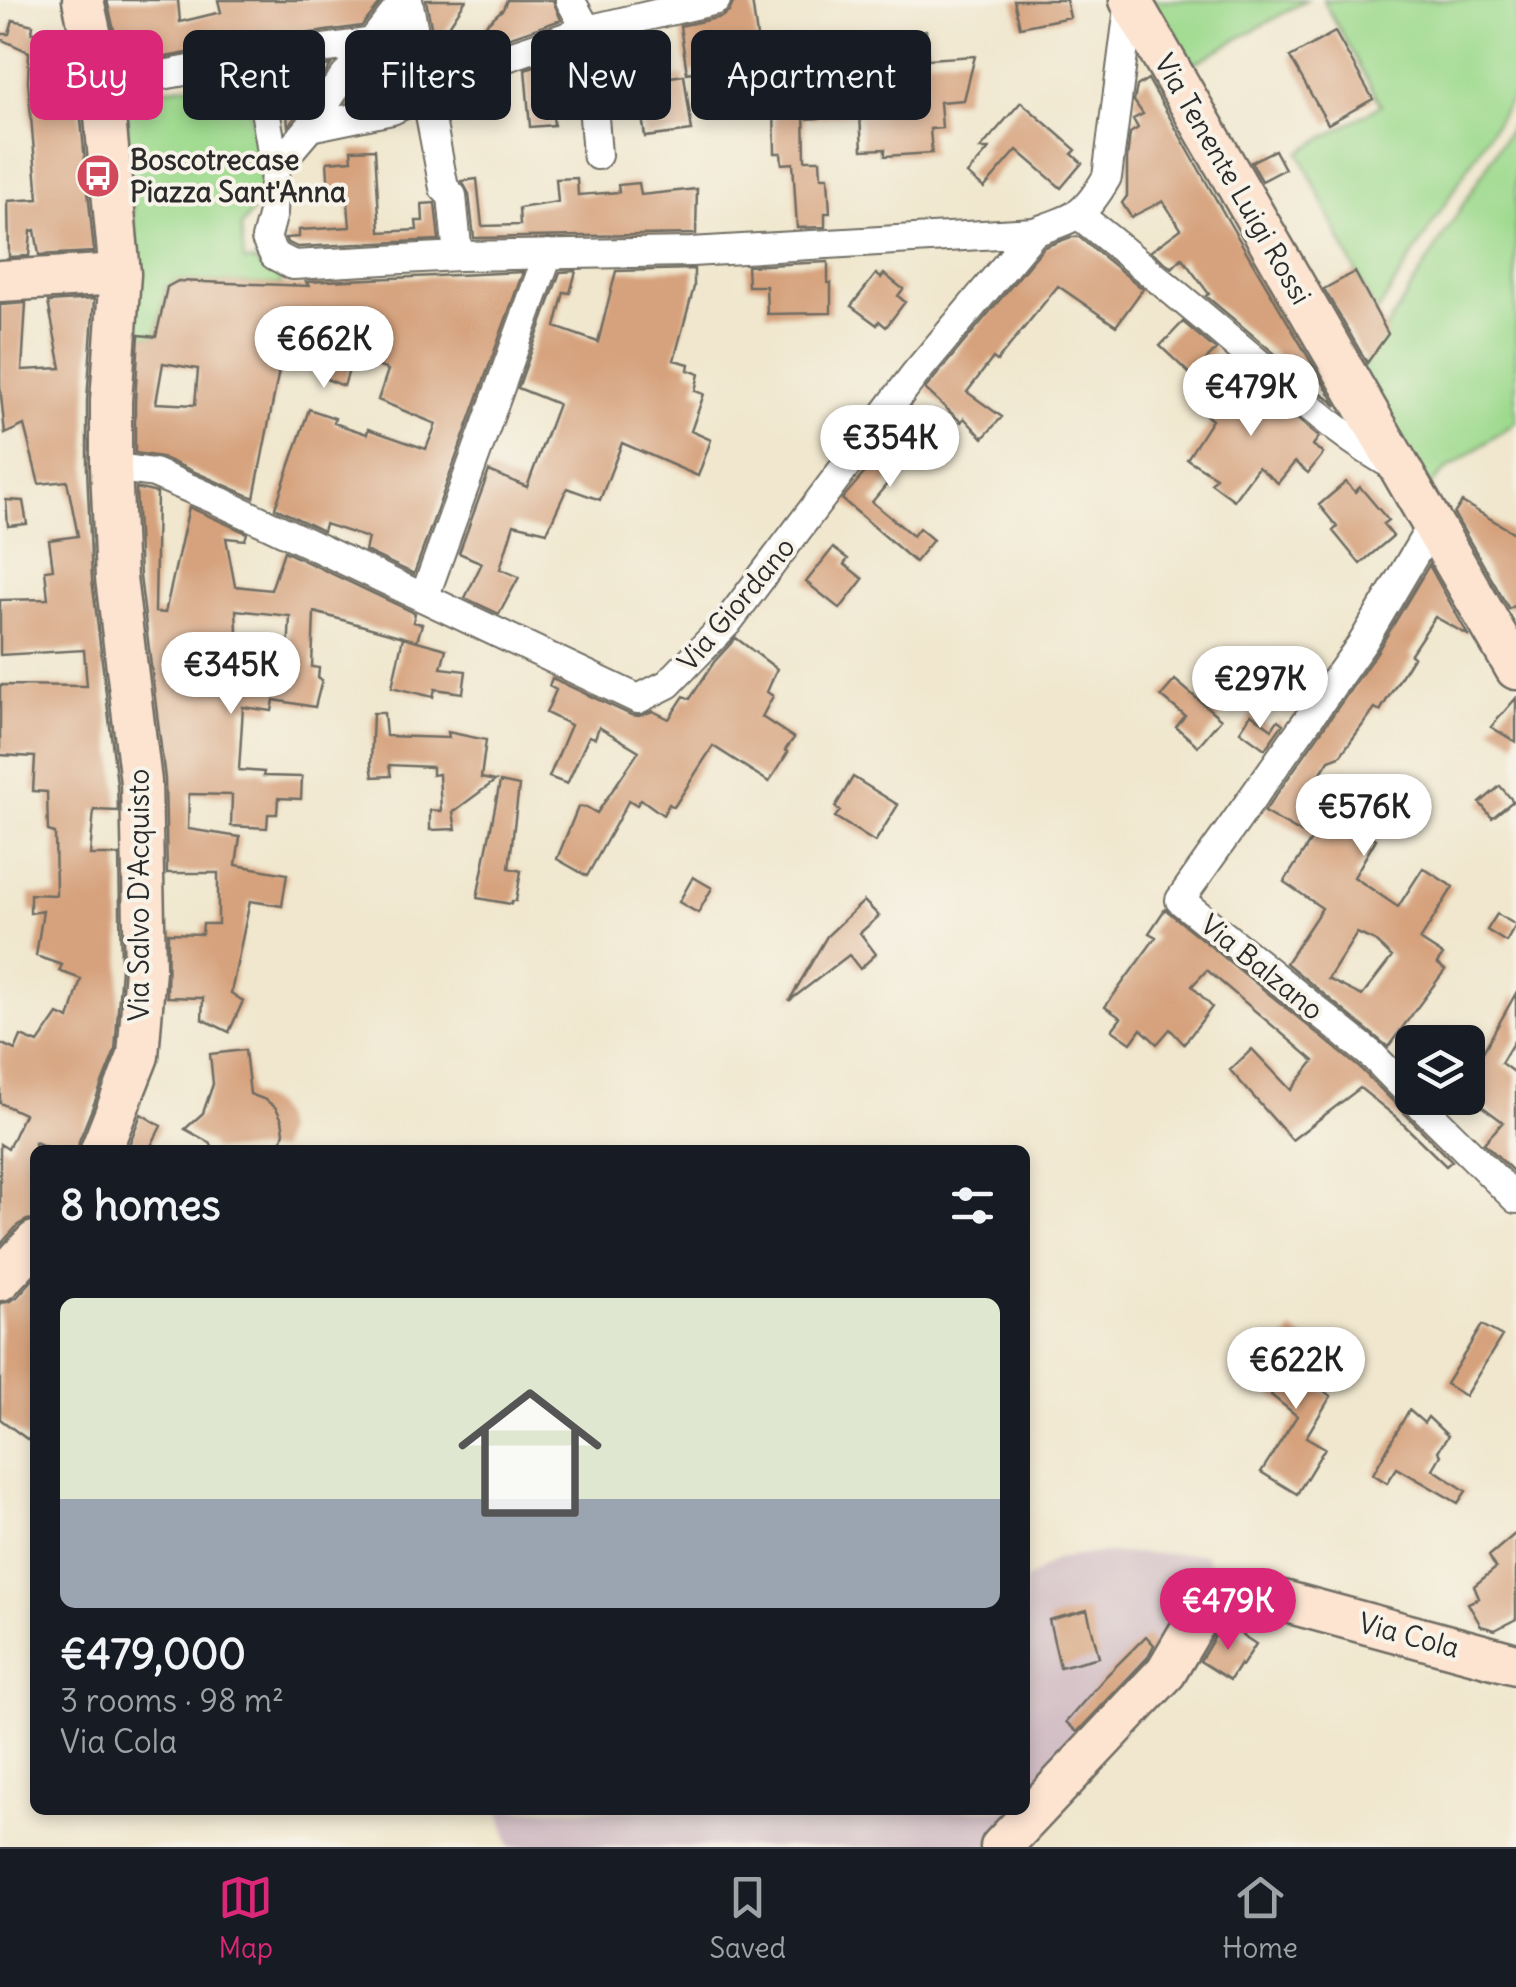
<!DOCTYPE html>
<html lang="en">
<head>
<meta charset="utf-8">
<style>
	body { margin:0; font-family:Delius,sans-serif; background:#20242c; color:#f1f3f6; height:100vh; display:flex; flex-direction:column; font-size:38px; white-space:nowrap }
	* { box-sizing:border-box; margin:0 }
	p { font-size:32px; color:#9ea1a6 }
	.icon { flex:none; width:55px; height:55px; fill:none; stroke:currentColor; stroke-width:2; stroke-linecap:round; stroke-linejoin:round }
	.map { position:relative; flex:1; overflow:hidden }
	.panel { position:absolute; left:30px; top:1145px; width:1000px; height:670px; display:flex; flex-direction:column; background:#171b24; border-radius:15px; box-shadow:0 5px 15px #0003 }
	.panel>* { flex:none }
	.banner { position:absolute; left:30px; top:30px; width:1000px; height:90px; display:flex; gap:20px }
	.fabs { position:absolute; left:1395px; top:1025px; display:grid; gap:20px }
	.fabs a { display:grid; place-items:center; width:90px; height:90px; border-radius:15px; background:#171b24; box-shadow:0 5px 15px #0003; font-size:50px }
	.price { position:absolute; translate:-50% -85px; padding:0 22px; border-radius:35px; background:#fff; color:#222; font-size:32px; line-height:65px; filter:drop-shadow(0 2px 5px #0008) }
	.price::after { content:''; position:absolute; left:50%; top:60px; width:30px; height:22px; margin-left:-15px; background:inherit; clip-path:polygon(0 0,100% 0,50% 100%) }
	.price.on { background:#db2777; color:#fff }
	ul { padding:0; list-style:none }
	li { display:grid; align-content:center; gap:20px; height:530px; padding:0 30px }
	li span { display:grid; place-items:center; height:310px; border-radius:15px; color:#555 }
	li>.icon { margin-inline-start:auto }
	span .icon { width:180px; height:180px; fill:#fffc; stroke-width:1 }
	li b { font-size:42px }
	h2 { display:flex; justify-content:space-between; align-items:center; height:120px; padding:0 30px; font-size:42px }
	.tag { padding:0 35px; border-radius:15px; background:#171b24; box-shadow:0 5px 15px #0003; font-size:35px; line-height:90px }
	.tag.on { background:#db2777; color:#fff }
	.dock { display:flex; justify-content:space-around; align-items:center; height:140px; border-top:2px solid #363941; background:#171b24; font-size:28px; color:#9ea1a6 }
	.dock a { display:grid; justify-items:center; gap:5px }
	.dock .on { color:#db2777 }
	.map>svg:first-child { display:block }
	.industrial { fill:#d2bec5 }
	.green { fill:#9eda8e; stroke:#64825c; stroke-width:2.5 }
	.building { fill:#d6a27d; fill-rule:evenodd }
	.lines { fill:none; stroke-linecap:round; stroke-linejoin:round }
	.street-casing { stroke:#706d64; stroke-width:32 }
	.secondary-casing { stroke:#706d64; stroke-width:45 }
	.street { stroke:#fff; stroke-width:28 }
	.secondary { stroke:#fde4d1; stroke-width:40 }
	.labels { text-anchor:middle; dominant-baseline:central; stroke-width:8; stroke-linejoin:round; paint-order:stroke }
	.poi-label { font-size:28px; font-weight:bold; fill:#2b2b2b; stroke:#f7f3e8; text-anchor:start }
	.street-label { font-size:28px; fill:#2b2b2b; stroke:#f7f3e8 }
</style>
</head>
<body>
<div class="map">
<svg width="1516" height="1847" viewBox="0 0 1516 1847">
	<rect width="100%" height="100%" fill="#f7f3e8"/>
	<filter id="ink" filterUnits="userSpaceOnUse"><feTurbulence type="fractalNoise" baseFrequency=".01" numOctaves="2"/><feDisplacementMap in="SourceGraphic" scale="20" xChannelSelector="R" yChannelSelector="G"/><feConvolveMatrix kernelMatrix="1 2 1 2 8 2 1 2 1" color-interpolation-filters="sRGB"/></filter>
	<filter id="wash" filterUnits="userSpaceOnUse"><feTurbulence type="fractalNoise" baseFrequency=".0048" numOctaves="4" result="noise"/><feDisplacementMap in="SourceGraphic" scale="40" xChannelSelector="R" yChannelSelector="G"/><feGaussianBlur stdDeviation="2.25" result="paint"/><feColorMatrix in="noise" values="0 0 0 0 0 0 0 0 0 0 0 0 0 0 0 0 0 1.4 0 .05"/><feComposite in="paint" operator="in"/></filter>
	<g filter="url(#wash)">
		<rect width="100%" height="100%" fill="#f0e7ce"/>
		<!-- industrial -->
		<path class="industrial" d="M1100,1553l105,1 10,25 -67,88 -123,141v-227l31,-22z
			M500,1810h523l-35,37h-479z"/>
		<!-- green -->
		<path class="green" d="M1147,0h160l-121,68z
			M1323,0h193v91l-140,223 -77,-162 82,-47z
			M246,78l18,117 -23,32 3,34h11l9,9 17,1v14l-103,-4 -12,6 -10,50 -24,-3 5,-70 -13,-170z
			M1516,119v303l-67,46 -24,22 -67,-116z"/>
		<g id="blocks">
			<!-- building -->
			<path class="building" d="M107,0h71l2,22 41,-10 -3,-12h165l-21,26 -109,15 -131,24z
				M426,0h40l-31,47z
				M507,0h46l8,20 -56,19 -21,-13 19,-17z
				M745,0h7l8,59 -73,14 -7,-47 41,-9 8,-5 4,-9z
				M1014,0h52l4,17 -50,10z
				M13,20l20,5 -1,8 33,-2 13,59 16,162 -55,3 -4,-25 -4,1 -2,25 -20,1 -1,-56 30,-2 -10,-117 1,-30 -29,-13v-5h9z
				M926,30l2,29 47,-3 -11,44 -24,2 2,26 -12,1 2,24 -47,3v-7l-23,1 -2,-35 -52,4 -4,-50 67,-5 -2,-30z
				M478,32l3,16 -42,20v-2z
				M1335,32l38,67 -45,25 -38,-67z
				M397,38l9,46 -20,9 -38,8z
				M560,58l4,49 -12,1 2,17 -24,2 -5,-58z
				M331,65l-35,51 -8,10 -5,-54z
				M684,75l8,56 -47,6 -8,-55z
				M1148,79l78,138 111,189 -131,-110 3,-2 -27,-36 -10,10 -21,-17 30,-22 -18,-28 -32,16 -9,-14 5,-7v-38l3,-25 8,-5 -5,-9 10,-5 -9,-13 3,-15z
				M1021,102l55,48 -4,4 10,9 -21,25 -44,-38 -33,38 -17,-14 22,-25h-9z
				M804,106l1,54h15l1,17h7l2,36h-5v14l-28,1 -4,-65 -11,1 -1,-11h-6l-1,-46z
				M375,149l5,83 37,-2 -1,-9h7l-1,-17 13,-1 4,37 -142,7 -10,-5 -2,-4 14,-1v-7l51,-3 -3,-35 -18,1 -2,-31 25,-2 -1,-10z
				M1275,150l10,19 -23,12 -11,-19z
				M577,178l1,17 41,-3 -1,-7 21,-2 2,12 56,-6 -1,45 -222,4 -5,-44 -7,-13 15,-2 5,47 38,-1 -1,-17 39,-6 -2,-23z
				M1071,237h8l64,52 -27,37 -58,-40 -61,75 -4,-3 -26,34 35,25 -19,21 -19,-20 -3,4 -36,-33 119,-142z
				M828,262v21h3v30l-64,1 -1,-28h-18l-1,-20z
				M694,269v18l-20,73 15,4 -1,6 11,4 -4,17 9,3 -13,37 20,9 -13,36 -76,-33 -22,57 -33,-12 -20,44 -33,-8 -14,45 19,8 -20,37 -34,-16 17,-35 -23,-10 30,-82 38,16 31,-83 -40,-16 42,-116 16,-1 -6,22 -6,-1 -9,35 43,15 18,-71z
				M523,272l-109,302 -49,-23 3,-13 -43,-14 -2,7 -48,-23 34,-99 26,9 -1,5 33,11 1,-5 58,20 10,-25 -58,-24 10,-30 -35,-13 -9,29 -25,-10 6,-16h-44l-27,138 -93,-41 -26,-4v-51l4,-67 17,2 11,-50 11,-6 131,5 -3,-4zM163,363l35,6 -3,36 -39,-2z
				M1355,272l33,62 -21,29 -43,-74z
				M876,274l5,4 3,-4 19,15 -5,7 7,6 -19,25 -7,-6 -2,4 -26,-19z
				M94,299l-7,102v67l5,111 25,205 1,27 -24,-1 -4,45h29l2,113 -6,83 -36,90 -1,9h-24l-19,-8v77l-8,1 -9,5 -18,20v-101l8,5 16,-35 -24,-11v-60l15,7 6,-14 17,7 20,-29 11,5 12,-40 -22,-8 3,-6 -26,-9 7,-45 -13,2v-19l26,1 -1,-62 -7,-2 -1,-39 -14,-1 2,-34 -35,-2v-70l87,1 -3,-36 -84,5v-55l48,-1 -3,-29 8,-1 -4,-29 29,-4 -11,-55 -28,3 -15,-59 -19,9 -5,-48v-81l26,-2 -4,67 39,-2 -13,-66z
				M1183,322l33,28 -25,25 -31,-29z
				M1247,377l72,60 -6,8 10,9 -15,19 -13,-11 -17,21 -20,-16 -24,33 -23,-17 5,-6 -29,-18 25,-39 -19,-16 14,-15 18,16z
				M906,420l25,23 -15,15 -4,-4 -40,48 41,34 6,-8 14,12 -18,22 -73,-63 50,-58 -3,-3z
				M1346,482l9,10 5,-5 28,33 -5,4 10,12 -33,28 -27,-33 4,-4 -18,-22z
				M136,488l21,5 -2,119 10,1 24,-106 58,26 -2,7 -19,-2 9,48 36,4 13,-39 131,62 -2,9 9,2 -5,17 -103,-29 -2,55 7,1 -1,10 4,2 -7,27 -41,-7 -2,11 -29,-4 -4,63 25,2 -1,4 39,1 -1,22 -23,-1 -1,16h-9l-1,14 -36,-2 1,-31 -43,-1 -1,35 52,8 -4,28 51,9 -5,32 -32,-5 -19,92 12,8 -14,31 -27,-13 1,-21 -36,-1 1,-64 34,1 1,-10h15v-51h-51l-2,-94 -25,-203zM236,610l54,6 -2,38 -50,-2z
				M6,500l17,1 4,23 -19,2z
				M1462,502l54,32v71l-7,4 -55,-95z
				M833,548l15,11 -4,5 19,15 -23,30 -34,-27z
				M1429,565l39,70 -33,-18 -25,38 3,2 -33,54 -5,-3 -35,48 -11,4 -24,38 71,41 -22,38 44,30 25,-39 30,19 -33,53 23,15 -6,8 8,7 -57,77 -102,-84 36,-55 -38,-26 28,-43 -48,-27 113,-160zM1357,933l18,8 17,16 -30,39 -34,-17z
				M403,637l43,12 -5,19 25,3 -3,22 -28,-4 -2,8 -41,-10z
				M736,638l41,31 -10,23 6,4 -11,21 32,21 -9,12 3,2 -19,30 -56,-36 -39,61 -5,-3 -6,11 -22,-16 -4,6 -8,-5 -42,76 -30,-17 21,-52h8l11,6 42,-62 -40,-24 -4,11 -6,-2 -22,48 -18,-7 22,-52 -25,-12 10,-23 -7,-4 3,-8 79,37 8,1 14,-5 16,8 15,-23 6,3 24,-37z
				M1175,680l46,39 -23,27 -22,-19 9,-11 -24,-20z
				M1516,698v44l-25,-15z
				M373,713h11l2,23 63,2 -1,-6 38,8 -5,38 14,3 -42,31 3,17 -26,1v-20l11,1 -2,-37 -7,1v-8l-43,-2 2,11 -18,1 -2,-13z
				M1251,714l21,15 6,-9 5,4 -18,25 -25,-18z
				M853,777l45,28 -23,37 -40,-25 5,-6 -5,-4z
				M500,782l19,4 -10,82 12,3 -5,30h-4l-1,3 -34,-6z
				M1500,786l13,15 -21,17 -12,-15z
				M693,877l19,11 -14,25 -19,-11z
				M864,901l15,15 -19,17 16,21 -16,15 -11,-14 -60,46 38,-65z
				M1165,909l196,160 91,92 -6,5 -50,-49 -36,-29 -68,52 -62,-70 22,-21 39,41 23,-29 -107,-91 -15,16 20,21 -28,37 -14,-15 -13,15 -16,-15 -10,14 -19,-13 9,-12 -16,-11 51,-70 -7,-4z
				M1497,914l19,11 -10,17 -19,-12z
				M1516,993v45l-15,25 15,11v100l-32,-31 19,-21 -35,-26v-55l15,11z
				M245,1050l5,44 16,6 10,8 6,12 2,12 -5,18h-65l-4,-7 -25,-14 18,-16 10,-29 -3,-30z
				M141,1114l20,12 -12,24h-22z
				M35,1277v168l-35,-26v-116l8,-1 9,-5z
				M1482,1325l20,11 -37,60 -19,-12z
				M1292,1330l31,20 -19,28 27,18 -25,41 19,11 -28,46 -36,-22 36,-56 -26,-21 8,-11 -17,-10z
				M1409,1410l15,13 4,-6 20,19 -10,15 3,4 -8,14 33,22 -8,12 -61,-35 -10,15 -14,-9z
				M1516,1533v86l-21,11 -14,-4 -13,-23 11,-5 -5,-12 22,-18 -7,-12z
				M1087,1610l12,47 -39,10 -11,-47z
				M1233,1629l23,15 -14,22 -2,-2 -10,16 -30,-19 18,-30 10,7z
				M1146,1636l8,9 -7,13 -70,74 -11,-10 41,-47z"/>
		</g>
	</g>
	<g filter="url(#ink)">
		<use href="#blocks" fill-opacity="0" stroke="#706d64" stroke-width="2.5"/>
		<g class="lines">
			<defs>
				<path id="street" d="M408,0l36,188 8,8 6,60
					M570,0l17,30 10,125
					M256,58l19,110 -2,45 -7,26 8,16 19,10 165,-9 233,-4 343,-20c42,-15 50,-15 73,-55l23,-177
					M102,86l154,-28 117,-16
					M310,127l82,-17 106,-50 89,-30 129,-30
					M275,168l35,-41 25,-38 70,-89
					M1079,215c61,48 119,97 178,147 45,38 89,79 141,106
					M111,467l43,6 65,28 419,198 30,-15 59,-61 188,-249 119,-142
					M424,598l124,-344
					M1412,1096l-39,-40 -193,-156 183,-258 69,-117
					M1414,1098l102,101"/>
				<path id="secondary" d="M83,0l19,86 18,188 -9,127v66l5,111 25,204 4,187 -7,87 -37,94
					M1130,0l386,669
					M0,281l120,-7
					M0,1280l35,-38
					M1001,1847l165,-175 44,-75 73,4 233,63"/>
			</defs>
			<!-- street casing -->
			<use href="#street" class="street-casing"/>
			<!-- secondary casing -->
			<use href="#secondary" class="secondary-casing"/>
			<!-- street -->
			<use href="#street" class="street"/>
			<!-- secondary -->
			<use href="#secondary" class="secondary"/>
		</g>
	</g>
	<!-- icons -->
	<defs>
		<symbol id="bus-disc" viewBox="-11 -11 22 22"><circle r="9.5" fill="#d1495b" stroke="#f7f3e8"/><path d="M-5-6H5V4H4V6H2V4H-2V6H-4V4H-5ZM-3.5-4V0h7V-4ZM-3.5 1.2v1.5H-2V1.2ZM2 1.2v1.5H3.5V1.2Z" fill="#fff"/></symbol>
	</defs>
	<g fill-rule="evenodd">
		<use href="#bus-disc" x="73" y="151" width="50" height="50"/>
	</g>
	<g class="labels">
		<!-- poi labels -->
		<g class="poi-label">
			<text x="130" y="160">Boscotrecase<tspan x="130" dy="32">Piazza Sant'Anna</tspan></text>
		</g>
		<!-- street labels -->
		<g class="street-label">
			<text transform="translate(1233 179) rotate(60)">Via Tenente Luigi Rossi</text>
			<text transform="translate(736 604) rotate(-50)">Via Giordano</text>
			<text transform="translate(139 895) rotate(-90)">Via Salvo D'Acquisto</text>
			<text transform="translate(1262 967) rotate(39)">Via Balzano</text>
			<text transform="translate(1409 1635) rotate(15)">Via Cola</text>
		</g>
	</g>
</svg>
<div class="fabs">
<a><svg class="icon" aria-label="layers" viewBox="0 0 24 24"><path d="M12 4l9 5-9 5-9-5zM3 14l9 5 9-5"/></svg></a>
</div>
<b class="price" style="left:324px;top:391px">€662K</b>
<b class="price" style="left:1251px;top:439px">€479K</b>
<b class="price" style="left:890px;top:490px">€354K</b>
<b class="price" style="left:231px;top:717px">€345K</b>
<b class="price" style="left:1260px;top:731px">€297K</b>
<b class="price" style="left:1364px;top:859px">€576K</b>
<b class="price" style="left:1296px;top:1412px">€622K</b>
<b class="price on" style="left:1228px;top:1653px">€479K</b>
<div class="banner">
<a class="tag on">Buy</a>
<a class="tag">Rent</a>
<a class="tag">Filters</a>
<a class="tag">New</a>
<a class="tag">Apartment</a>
</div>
<section class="panel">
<h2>8 homes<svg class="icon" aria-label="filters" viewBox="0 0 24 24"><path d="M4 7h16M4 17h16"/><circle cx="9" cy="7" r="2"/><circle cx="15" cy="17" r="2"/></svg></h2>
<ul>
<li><span style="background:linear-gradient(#dfe7d0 65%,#9aa5b1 0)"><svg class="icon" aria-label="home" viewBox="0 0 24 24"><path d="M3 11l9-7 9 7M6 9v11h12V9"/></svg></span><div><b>€479,000</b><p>3 rooms · 98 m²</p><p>Via Cola</p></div></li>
</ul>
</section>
</div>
<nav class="dock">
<a class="on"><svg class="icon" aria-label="map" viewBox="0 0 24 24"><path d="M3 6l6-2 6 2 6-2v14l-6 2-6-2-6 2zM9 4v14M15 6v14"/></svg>Map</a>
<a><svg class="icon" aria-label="saved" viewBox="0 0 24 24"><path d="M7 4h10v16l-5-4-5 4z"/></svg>Saved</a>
<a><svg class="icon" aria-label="home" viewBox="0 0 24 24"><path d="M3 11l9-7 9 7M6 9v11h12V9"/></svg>Home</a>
</nav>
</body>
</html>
